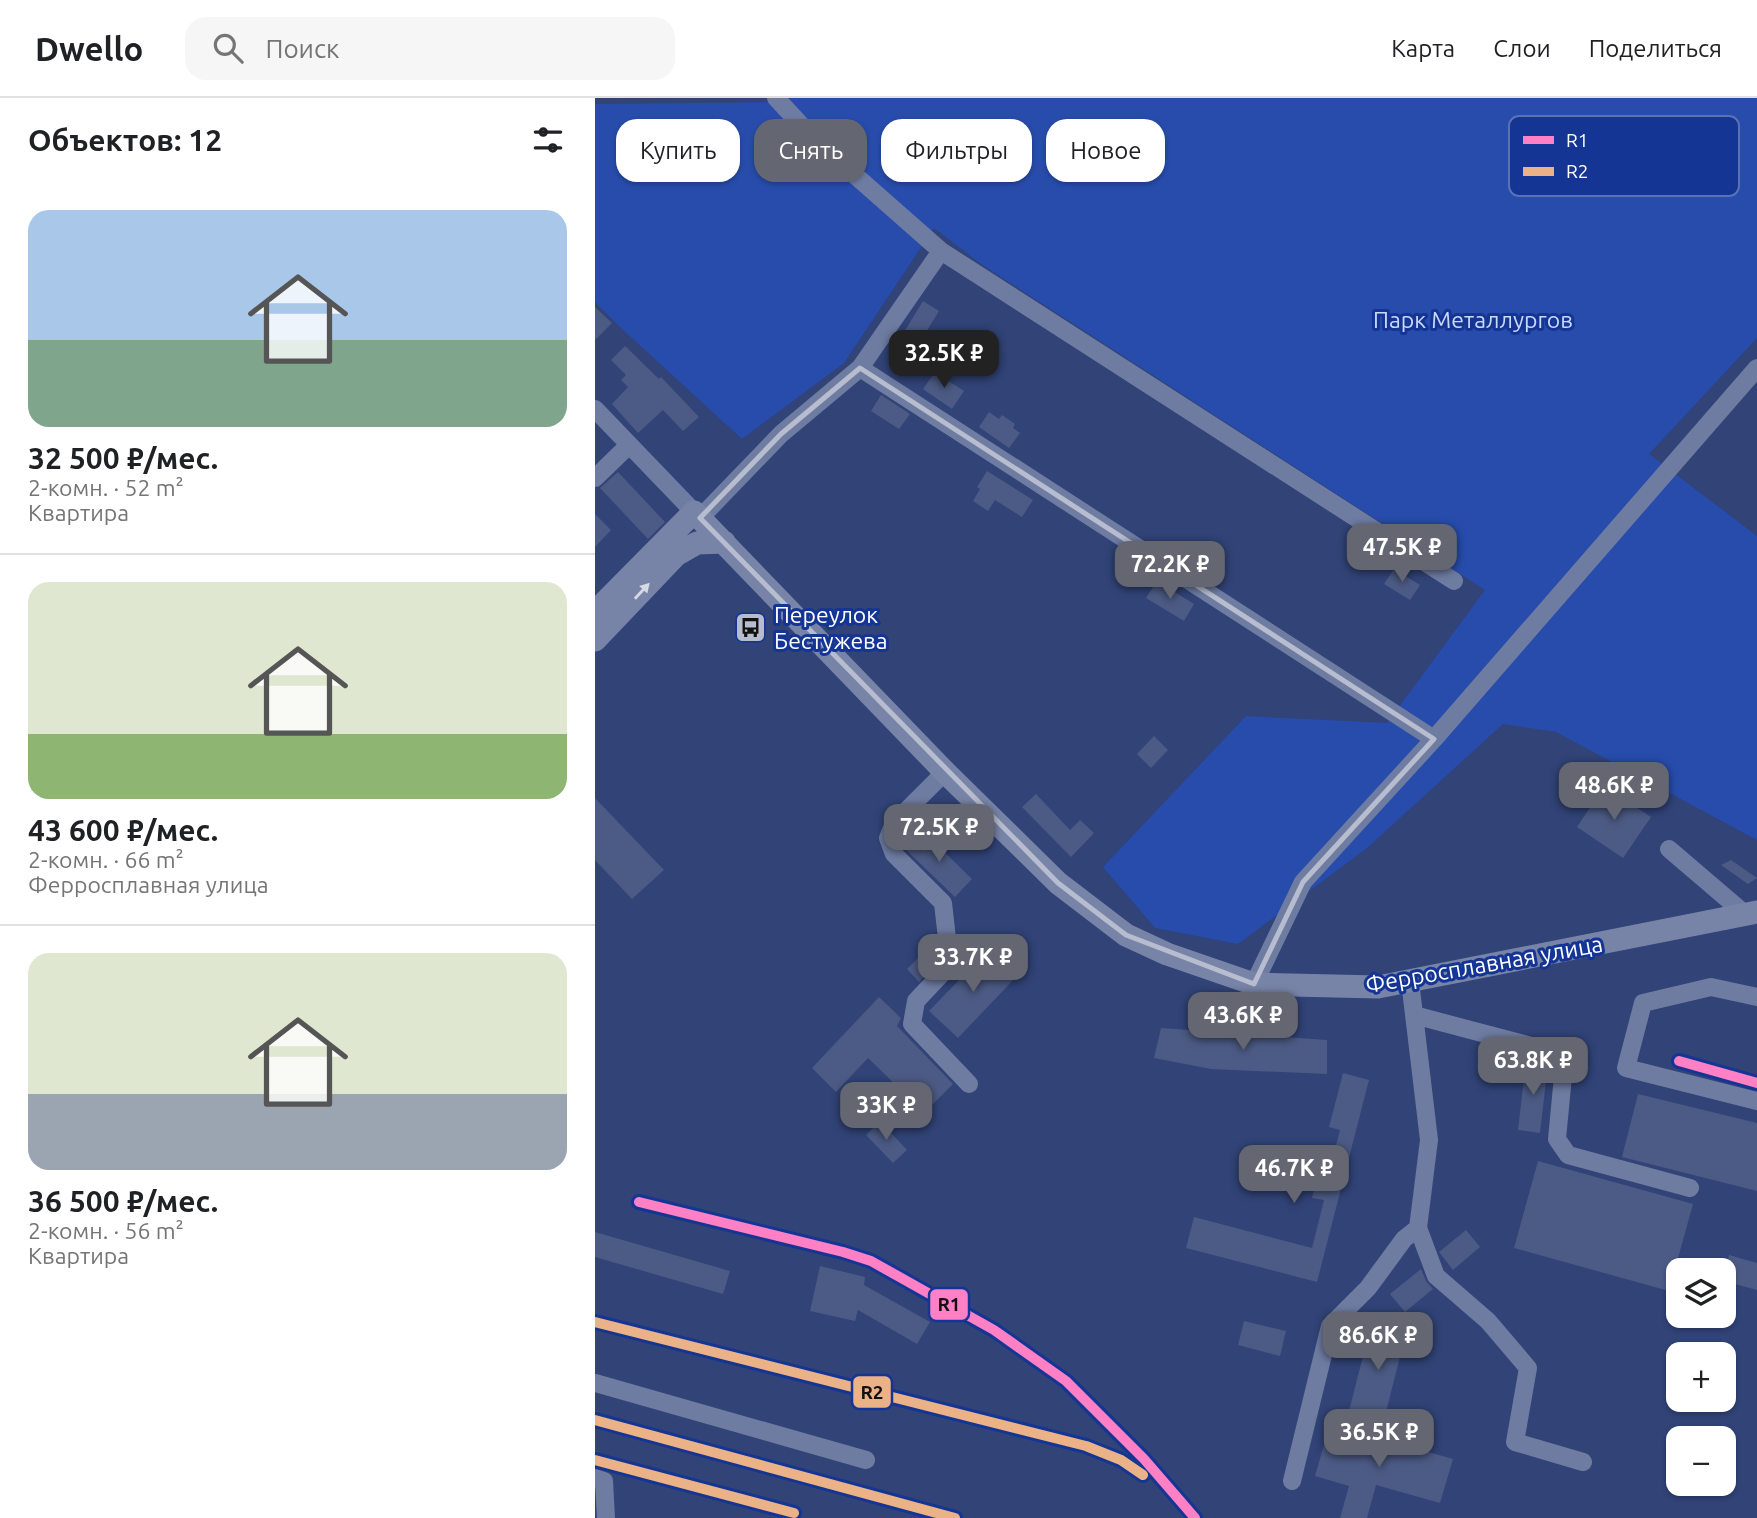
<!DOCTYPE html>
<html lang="ru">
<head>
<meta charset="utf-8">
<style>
	body { margin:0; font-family:Ubuntu,sans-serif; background:#f6f6f6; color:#202124; height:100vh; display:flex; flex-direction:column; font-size:26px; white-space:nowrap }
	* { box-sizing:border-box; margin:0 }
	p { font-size:23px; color:#757577 }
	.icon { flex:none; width:38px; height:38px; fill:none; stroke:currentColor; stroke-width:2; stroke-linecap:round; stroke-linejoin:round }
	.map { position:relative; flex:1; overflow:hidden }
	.sheet { display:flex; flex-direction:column; background:#fff; width:595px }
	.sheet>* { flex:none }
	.banner { position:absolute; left:21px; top:21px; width:665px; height:63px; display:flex; gap:14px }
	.tools { position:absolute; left:1071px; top:1160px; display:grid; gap:14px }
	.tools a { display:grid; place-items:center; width:70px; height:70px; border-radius:14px; background:#fff; box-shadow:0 2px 5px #0004; font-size:35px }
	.price { position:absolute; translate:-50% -60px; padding:0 16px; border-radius:14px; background:#646771; color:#fff; font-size:23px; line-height:46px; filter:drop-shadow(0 2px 4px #0008) }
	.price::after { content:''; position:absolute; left:50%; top:42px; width:21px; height:16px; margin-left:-10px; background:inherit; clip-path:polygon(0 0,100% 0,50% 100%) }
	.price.selected { background:#222; color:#fff }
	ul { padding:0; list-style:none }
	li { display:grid; align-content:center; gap:14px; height:371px; padding:0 28px }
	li+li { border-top:2px solid #e0e0e0 }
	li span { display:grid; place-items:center; height:217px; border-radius:21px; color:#555 }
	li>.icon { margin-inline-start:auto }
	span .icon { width:126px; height:126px; fill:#fffc; stroke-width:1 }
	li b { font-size:30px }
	h2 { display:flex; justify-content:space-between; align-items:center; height:84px; padding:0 28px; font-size:30px }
	.tag { padding:0 24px; border-radius:21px; background:#fff; box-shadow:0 2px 5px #0004; font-size:24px; line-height:63px }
	.tag.selected { background:#646771; color:#fff }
	header { display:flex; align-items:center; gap:42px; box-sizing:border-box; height:98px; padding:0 35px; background:#fff; border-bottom:2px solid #e0e0e0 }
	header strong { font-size:33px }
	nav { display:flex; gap:38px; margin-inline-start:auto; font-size:24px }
	.search { width:490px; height:63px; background:#f6f6f6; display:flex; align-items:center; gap:18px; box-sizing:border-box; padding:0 24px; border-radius:21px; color:#757577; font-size:26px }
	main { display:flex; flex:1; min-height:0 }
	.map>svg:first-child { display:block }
	.green { fill:#274cab }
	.building { fill:#4c5b85 }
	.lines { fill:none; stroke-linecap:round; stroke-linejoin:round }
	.minor { stroke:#6f7ca2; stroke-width:18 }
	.major { stroke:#7884a7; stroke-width:23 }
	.rail-1-casing { stroke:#143594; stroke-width:16 }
	.rail-2-casing { stroke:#143594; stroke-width:16 }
	.rail-1 { stroke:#ff80c5; stroke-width:10 }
	.rail-2 { stroke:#ebb288; stroke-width:10 }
	.oneway { fill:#d6dae5 }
	.marked { fill:none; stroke:#b7bdcf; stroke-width:5; stroke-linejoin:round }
	.labels { text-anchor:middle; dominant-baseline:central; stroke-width:6; stroke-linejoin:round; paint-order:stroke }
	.park-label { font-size:23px; fill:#cad8fc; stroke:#143594 }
	.poi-label { font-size:23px; fill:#fff; stroke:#143594; text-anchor:start }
	.street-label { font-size:23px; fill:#fff; stroke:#143594 }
	.key { fill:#143594; stroke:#5a72b4; stroke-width:2 }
	.key-label { font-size:19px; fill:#fff }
	.line-badge { stroke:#143594; stroke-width:2.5 }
	.pale-badge-label { font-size:19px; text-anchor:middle; font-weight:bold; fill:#111 }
</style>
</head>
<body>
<header>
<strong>Dwello</strong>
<div class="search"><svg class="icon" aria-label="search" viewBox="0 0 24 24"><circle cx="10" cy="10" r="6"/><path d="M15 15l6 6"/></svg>Поиск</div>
<nav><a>Карта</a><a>Слои</a><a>Поделиться</a></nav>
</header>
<main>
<section class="sheet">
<h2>Объектов: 12<svg class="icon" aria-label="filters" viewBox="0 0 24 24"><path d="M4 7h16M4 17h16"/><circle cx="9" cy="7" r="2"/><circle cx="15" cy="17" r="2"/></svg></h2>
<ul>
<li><span style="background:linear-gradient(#a9c7e8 60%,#7fa58c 0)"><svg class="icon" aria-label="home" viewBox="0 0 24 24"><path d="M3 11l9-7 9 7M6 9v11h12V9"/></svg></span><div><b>32 500 ₽/мес.</b><p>2-комн. · 52 m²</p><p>Квартира</p></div></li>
<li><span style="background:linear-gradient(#dfe7d0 70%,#8fb573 0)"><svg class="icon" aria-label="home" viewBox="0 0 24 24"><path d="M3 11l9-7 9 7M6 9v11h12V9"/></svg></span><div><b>43 600 ₽/мес.</b><p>2-комн. · 66 m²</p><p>Ферросплавная улица</p></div></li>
<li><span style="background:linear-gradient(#dfe7d0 65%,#9aa5b1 0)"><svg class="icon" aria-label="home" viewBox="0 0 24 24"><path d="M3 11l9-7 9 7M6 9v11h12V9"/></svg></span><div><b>36 500 ₽/мес.</b><p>2-комн. · 56 m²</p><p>Квартира</p></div></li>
</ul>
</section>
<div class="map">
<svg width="1162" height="1420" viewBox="0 0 1162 1420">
	<rect width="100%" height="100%" fill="#314377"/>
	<!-- green -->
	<path class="green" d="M195,0h967v240l-108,116 108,82v304l-201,-108 -53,-8 -136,124 -129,96 -83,-16 -52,-61 143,-151 141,7 98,-133 -504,-326 -47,-36 -90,135 -102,76 -121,-111 -26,-26v-198l195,-2z"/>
	<!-- building -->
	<path class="building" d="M328,203l16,10 -19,31 -16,-10z
		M0,209l17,16 -17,17z
		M30,248l34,33 2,-2 38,40 -16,14 -20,-21 -25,23 -26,-29 16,-17 -7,-7 5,-5 -15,-15z
		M340,274l29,19 -12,18 -29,-20z
		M286,297l29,19 -11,15 -28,-18z
		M394,314l10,7 3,-4 13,9 -2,4 7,5 -11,15 -30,-21z
		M392,373l46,29 -11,17 -27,-17 -7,11 -15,-10 7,-12 -3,-2z
		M23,374l47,50 -17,17 -48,-51z
		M0,416l16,16 -16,17z
		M799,471l26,16 -10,15 -26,-16z
		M562,483l37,23 -10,17 -38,-23z
		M559,638l14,14 -17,18 -14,-14z
		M1009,688l47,31 -28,41 -46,-31z
		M441,696l34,36 10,-10 14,13 -23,24 -49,-50z
		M0,700l69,72 -32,29 -37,-39z
		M329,734l48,47 -17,18 -49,-47z
		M1136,762l26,18 -9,6 -27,-19z
		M394,851l28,27 -59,62 -29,-27z
		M326,857l11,12 -13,15 -12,-13z
		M284,899l22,21 -4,8 56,58 -23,23 -20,-20 -6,6 -36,-35 -32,34 -24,-24z
		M566,930l166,12v34l-116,-5 -57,-11z
		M931,963l22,3 -8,69 -22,-3z
		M748,975l26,7 -52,202 -131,-34 8,-31 118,31 12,-48 -12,-2 10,-40 10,3 8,-31 -11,-3z
		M1043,996l119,29v68l-135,-34z
		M285,1023l27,29 -14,13 -27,-28z
		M943,1063l155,43 -24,87 -155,-43z
		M871,1132l14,17 -27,23 -14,-18z
		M0,1134l135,39 -7,23 -128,-37z
		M1134,1157l28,8v27l-33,-9z
		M225,1168l45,11 -1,8 66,37 -13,22 -59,-34 -3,11 -45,-10z
		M826,1171l5,12 7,8 -28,23 -15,-18z
		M649,1223l42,10 -6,25 -42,-11z
		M776,1227l35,8 -22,87 -35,-9z
		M735,1326l123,35 -13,44 -64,-18 -9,33h-27l9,-32 -34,-10z"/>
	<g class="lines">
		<!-- minor -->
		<path class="minor" d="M181,0l39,42 126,111 513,330
			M265,270l574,371
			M0,311l99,103
			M0,380l34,-33
			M105,420l81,-84 79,-66 81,-117
			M350,674l-51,51 -6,15 6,16 49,49 7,62 -34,36 -4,23 57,60
			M1074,751l76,65
			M815,883l19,159 -11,88 18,48 52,45 40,47 -13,74 68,20
			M659,886l49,-102 131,-143 323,-371
			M1162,899l-46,-10 -68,16 -17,65 131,33
			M819,917l151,40 -8,84 11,16 122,33
			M0,1285l271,77
			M0,1380l9,3 2,37
			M697,1383l38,-155 38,-38 36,-49 14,-11"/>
		<!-- major -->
		<path class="major" d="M0,514l99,-100 251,260 113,111 68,52 41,19 87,30 124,3 379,-75
			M0,542l81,-85 21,-12 27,-1"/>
		<defs>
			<path id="rail-1" d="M1084,963l78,22
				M44,1104l204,50 28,9 123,69 72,51 78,78 51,59"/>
			<path id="rail-2" d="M0,1224l491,124 35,14 22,15
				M0,1322l360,98
				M0,1362l199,53"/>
		</defs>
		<!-- rail-1 casing -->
		<use href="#rail-1" class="rail-1-casing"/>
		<!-- rail-2 casing -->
		<use href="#rail-2" class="rail-2-casing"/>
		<!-- rail-1 -->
		<use href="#rail-1" class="rail-1"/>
		<!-- rail-2 -->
		<use href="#rail-2" class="rail-2"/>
	</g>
	<!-- one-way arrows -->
	<defs><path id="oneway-solid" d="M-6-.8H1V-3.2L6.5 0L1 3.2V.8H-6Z" transform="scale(1.75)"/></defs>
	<use class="oneway" href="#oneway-solid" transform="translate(47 493) rotate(-47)"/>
	<!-- marked area -->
	<path class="marked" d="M265,270l574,371 -131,143 -49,102 -128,-49 -68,-52 -358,-365 81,-84z"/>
	<!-- icons -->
	<defs>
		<symbol id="bus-square" viewBox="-11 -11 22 22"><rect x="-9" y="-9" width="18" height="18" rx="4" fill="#b7bdcf" stroke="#143594"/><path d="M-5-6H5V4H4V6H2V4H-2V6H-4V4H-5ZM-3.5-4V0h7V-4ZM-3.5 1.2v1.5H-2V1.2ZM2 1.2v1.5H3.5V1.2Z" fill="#111"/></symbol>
	</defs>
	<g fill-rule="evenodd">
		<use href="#bus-square" x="138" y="512" width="35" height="35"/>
	</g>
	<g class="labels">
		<!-- park labels -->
		<g class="park-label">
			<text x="878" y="221">Парк Металлургов</text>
		</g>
		<!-- poi labels -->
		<g class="poi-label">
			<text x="179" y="516">Переулок<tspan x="179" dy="26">Бестужева</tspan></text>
		</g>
		<!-- street labels -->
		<g class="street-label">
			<text transform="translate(889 866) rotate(-10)">Ферросплавная улица</text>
		</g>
	</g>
	<!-- legend -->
	<rect x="914" y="18" width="230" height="80" rx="10" class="key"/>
	<rect x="928" y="38" width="31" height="8" fill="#ff80c5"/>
	<rect x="928" y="69" width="31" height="9" fill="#ebb288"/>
	<g class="key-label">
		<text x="971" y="49">R1</text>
		<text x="971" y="80">R2</text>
	</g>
	<g class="line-badge">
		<rect x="334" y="1190" width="40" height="33" rx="7" fill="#ff80c5"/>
		<rect x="257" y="1277" width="40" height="34" rx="7" fill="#ebb288"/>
	</g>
	<g class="pale-badge-label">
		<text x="354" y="1213">R1</text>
		<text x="277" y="1301">R2</text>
	</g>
</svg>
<div class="tools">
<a><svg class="icon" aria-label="layers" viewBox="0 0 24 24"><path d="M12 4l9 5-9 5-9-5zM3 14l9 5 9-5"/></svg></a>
<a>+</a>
<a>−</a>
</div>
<b class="price selected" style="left:349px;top:292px">32.5K ₽</b>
<b class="price" style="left:807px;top:486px">47.5K ₽</b>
<b class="price" style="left:575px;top:503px">72.2K ₽</b>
<b class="price" style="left:1019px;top:724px">48.6K ₽</b>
<b class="price" style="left:344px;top:766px">72.5K ₽</b>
<b class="price" style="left:378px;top:896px">33.7K ₽</b>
<b class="price" style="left:648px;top:954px">43.6K ₽</b>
<b class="price" style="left:938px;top:999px">63.8K ₽</b>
<b class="price" style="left:291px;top:1044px">33K ₽</b>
<b class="price" style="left:699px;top:1107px">46.7K ₽</b>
<b class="price" style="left:783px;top:1274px">86.6K ₽</b>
<b class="price" style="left:784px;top:1371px">36.5K ₽</b>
<div class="banner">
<a class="tag">Купить</a>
<a class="tag selected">Снять</a>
<a class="tag">Фильтры</a>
<a class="tag">Новое</a>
</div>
</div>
</main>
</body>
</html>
